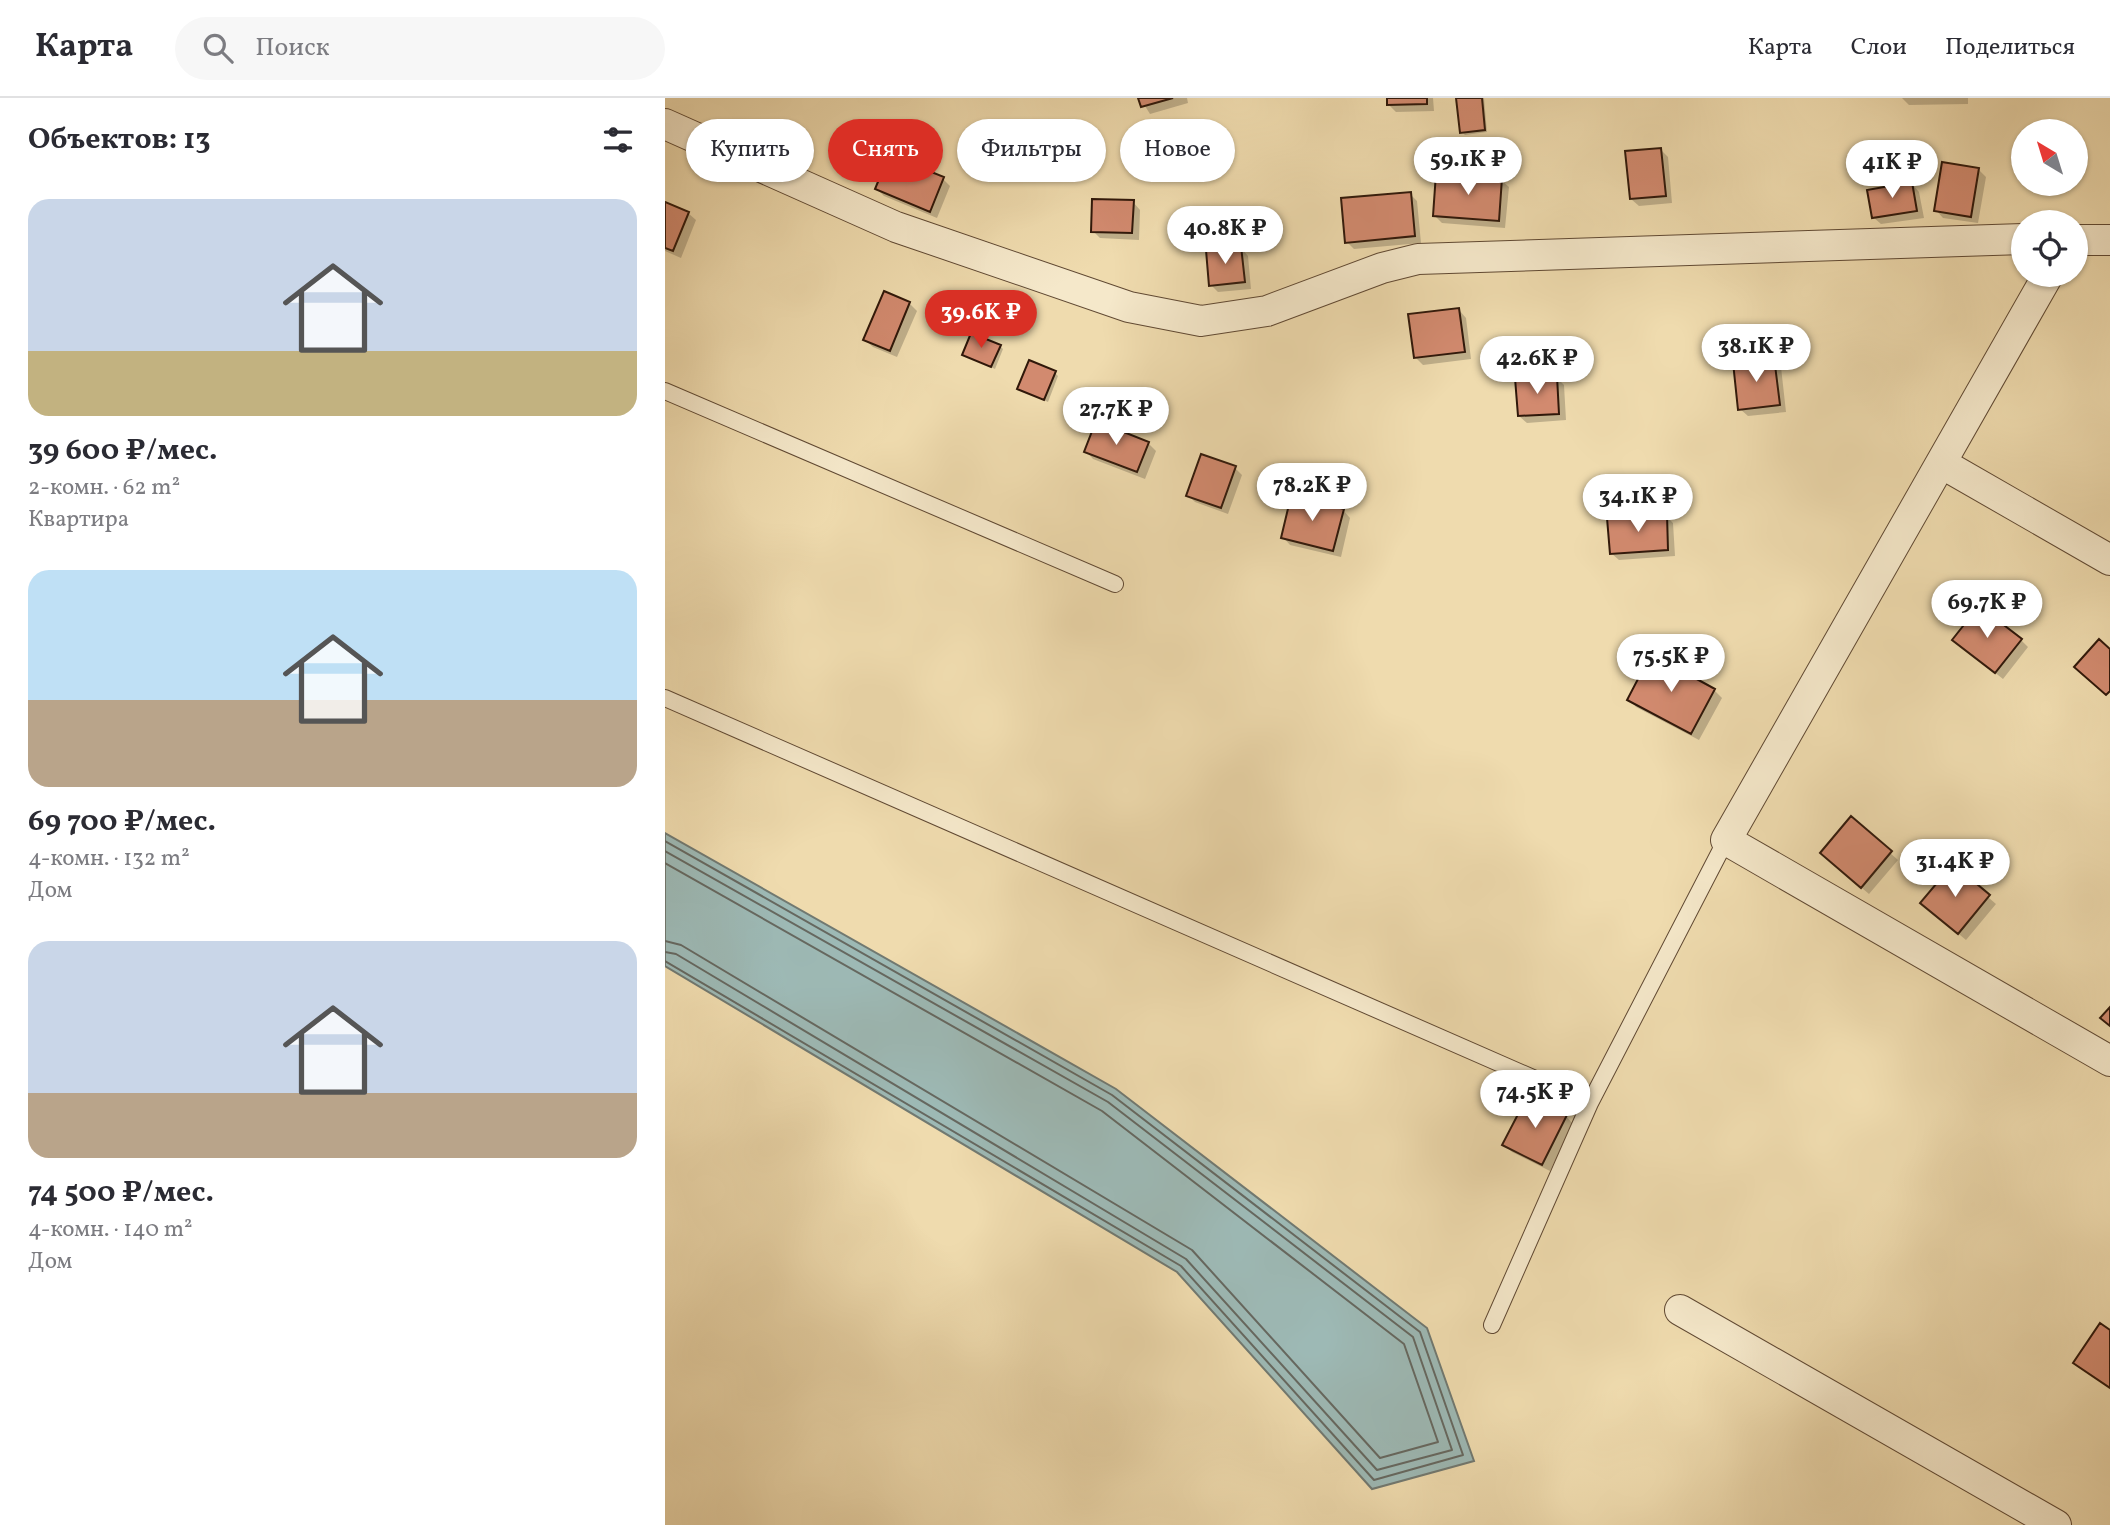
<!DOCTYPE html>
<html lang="ru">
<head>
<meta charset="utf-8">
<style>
	body { margin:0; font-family:Vollkorn,serif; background:#f7f7f7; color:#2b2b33; height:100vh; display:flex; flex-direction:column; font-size:26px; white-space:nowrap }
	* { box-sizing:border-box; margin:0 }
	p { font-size:23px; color:#7c7c81 }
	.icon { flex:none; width:38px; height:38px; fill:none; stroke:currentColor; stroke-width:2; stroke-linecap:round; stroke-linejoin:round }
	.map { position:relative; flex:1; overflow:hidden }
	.sheet { display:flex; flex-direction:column; background:#fff; width:665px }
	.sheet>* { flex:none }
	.top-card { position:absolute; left:21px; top:21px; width:665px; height:63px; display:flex; gap:14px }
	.needle { width:46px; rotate:322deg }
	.controls { position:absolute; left:1346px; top:21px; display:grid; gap:14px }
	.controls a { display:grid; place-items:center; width:77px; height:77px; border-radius:50%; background:#fff; box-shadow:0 2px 5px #0004; font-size:35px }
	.price { position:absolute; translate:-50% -60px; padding:0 16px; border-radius:24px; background:#fff; color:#222; font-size:23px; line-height:46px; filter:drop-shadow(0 2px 4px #0008) }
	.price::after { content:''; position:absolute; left:50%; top:42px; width:21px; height:16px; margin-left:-10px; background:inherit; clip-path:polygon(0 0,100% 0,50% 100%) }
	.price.active { background:#d93025; color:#fff }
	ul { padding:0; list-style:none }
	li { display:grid; align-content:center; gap:14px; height:371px; padding:0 28px }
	li span { display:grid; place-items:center; height:217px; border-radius:21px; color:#555 }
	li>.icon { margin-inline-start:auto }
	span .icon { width:126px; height:126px; fill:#fffc; stroke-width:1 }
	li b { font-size:30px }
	h2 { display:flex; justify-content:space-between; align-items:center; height:84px; padding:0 28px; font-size:30px }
	.tag { padding:0 24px; border-radius:32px; background:#fff; box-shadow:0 2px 5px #0004; font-size:24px; line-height:63px }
	.tag.active { background:#d93025; color:#fff }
	header { display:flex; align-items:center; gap:42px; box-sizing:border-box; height:98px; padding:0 35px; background:#fff; border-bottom:2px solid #e1e1e2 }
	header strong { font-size:33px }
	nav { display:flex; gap:38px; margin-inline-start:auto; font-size:24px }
	.search { width:490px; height:63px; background:#f7f7f7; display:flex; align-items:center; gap:18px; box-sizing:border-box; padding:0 24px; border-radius:38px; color:#7c7c81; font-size:26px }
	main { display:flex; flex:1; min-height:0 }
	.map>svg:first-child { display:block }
	.water { fill:#9db9b5; stroke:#717971; stroke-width:2 }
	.shadow { fill:#0003 }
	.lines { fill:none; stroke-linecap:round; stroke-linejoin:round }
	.shore { stroke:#666860; stroke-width:2 }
	.building { fill:#d28a6f; stroke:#30180a; stroke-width:2 }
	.service-casing { stroke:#604933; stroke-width:18 }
	.minor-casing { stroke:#604933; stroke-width:32 }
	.service { stroke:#f5e8ca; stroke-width:16 }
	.minor { stroke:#f5e8ca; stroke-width:30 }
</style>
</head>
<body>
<header>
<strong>Карта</strong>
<div class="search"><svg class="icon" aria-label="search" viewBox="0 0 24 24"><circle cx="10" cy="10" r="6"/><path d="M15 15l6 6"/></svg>Поиск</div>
<nav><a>Карта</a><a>Слои</a><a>Поделиться</a></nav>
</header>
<main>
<section class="sheet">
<h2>Объектов: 13<svg class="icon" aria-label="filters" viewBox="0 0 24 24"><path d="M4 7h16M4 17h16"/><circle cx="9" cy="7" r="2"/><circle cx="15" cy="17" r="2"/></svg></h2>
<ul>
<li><span style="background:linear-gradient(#c9d6e8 70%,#c2b280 0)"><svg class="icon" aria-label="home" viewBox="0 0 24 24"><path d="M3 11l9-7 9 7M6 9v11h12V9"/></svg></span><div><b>39 600 ₽/мес.</b><p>2-комн. · 62 m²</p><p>Квартира</p></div></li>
<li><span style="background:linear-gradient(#bfe0f5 60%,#b9a48a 0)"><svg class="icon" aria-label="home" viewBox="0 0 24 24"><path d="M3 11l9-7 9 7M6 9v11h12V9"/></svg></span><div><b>69 700 ₽/мес.</b><p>4-комн. · 132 m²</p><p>Дом</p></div></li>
<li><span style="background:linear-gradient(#c9d6e8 70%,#b9a48a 0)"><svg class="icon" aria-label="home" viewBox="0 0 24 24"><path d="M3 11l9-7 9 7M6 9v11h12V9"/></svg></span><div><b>74 500 ₽/мес.</b><p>4-комн. · 140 m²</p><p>Дом</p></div></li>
</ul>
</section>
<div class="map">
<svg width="1445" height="1427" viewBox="0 0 1445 1427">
	<rect width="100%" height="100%" fill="#efdbae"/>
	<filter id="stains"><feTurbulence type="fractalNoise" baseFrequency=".00286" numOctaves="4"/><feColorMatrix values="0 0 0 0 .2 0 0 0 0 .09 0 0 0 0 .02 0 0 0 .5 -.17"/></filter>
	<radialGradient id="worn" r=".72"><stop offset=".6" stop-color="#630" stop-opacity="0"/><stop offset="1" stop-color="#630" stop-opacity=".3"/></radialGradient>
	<!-- water -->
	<path class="water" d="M0,735l451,256 311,239 47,133 -102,28 -195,-217 -512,-306z"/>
	<!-- shadow -->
	<path class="shadow" d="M475,0h47l1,5 -38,11z
		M723,0h45l1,13 -38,1 -7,-7z
		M793,0h26l3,34 -22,3 -3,-3z
		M1237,0h66v6l-59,1z
		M995,51l8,8 4,46 -33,3 -8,-7z
		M1314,72l7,7 -8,46 -35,-5 -7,-8z
		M278,81l7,7 -13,32 -53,-22 -7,-7z
		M836,82l8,7 -4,41 -63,-5 -7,-7z
		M1247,86l7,8 5,26 -43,6 -8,-7z
		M745,96l7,7 4,42 -67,6 -7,-7z
		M468,104l7,8 -1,30 -39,-2 -7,-7z
		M0,106l23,9 8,7 -15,38 -16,-7z
		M576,150l7,8 3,33 -33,3 -7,-7z
		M244,205l8,8 -20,46 -24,-10 -8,-7z
		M794,212l7,8 5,41 -48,6 -8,-8z
		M335,248l3,3 -8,20 -31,-15z
		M1109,261l7,8 5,45 -38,4 -8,-7z
		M390,275l3,3 -10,26 -29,-13z
		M891,279l8,8 2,35 -39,3 -8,-7z
		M483,345l8,8 -11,28 -52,-20 -7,-8z
		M570,370l7,7 -14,39 -33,-12 -7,-7z
		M678,412l7,8 -9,39 -51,-12 -7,-8z
		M1001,418l7,7 2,33 -56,4 -8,-7z
		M1289,542h67l7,7 -25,32z
		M987,559l62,33 8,8 -23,42 -63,-33 -7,-8z
		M1186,721l47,41 -29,34 -40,-34z
		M1288,769l43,37 -30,36 -36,-30z
		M901,1018l7,8 -23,47 -38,-19 -7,-7z"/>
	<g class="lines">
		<!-- shore -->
		<path class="shore" d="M0,743l447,254 308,237 43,123 -89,25 -193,-214 -516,-305
			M0,753l443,251 305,235 39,113 -75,20 -191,-211 -510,-305 -11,-2
			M0,765l437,248 302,233 34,98 -58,16 -188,-208 -511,-305 -16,-4"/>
	</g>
	<!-- building -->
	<path class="building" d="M473,0h35l-32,9z
		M722,0h40v6l-40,1z
		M791,0h26l3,32 -25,3z
		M996,50l5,48 -36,3 -5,-48z
		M224,57l55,22 -14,35 -55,-23z
		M1277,64l37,6 -8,49 -37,-6z
		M771,75l66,5 -3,43 -66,-5z
		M1247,84l5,29 -45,7 -5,-28z
		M746,94l4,44 -70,7 -4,-45z
		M427,101l42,1 -2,33 -41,-1z
		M0,104l24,10 -16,39 -8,-3z
		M576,148l4,36 -36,4 -3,-36z
		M219,193l26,11 -20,49 -27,-11z
		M794,210l6,44 -51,6 -6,-44z
		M306,235l30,12 -10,22 -29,-12z
		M1109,259l6,48 -42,5 -5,-48z
		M364,262l27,11 -12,29 -27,-11z
		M892,278l2,38 -41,2 -3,-38z
		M431,323l53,21 -12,30 -53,-20z
		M536,356l35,12 -15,42 -35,-12z
		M626,398l53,13 -11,42 -52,-13z
		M1002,416l1,36 -58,4 -3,-36z
		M1314,508l43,33 -27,34 -43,-33z
		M1434,541l11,10v42l-4,4 -32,-28z
		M986,556l64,35 -24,45 -64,-34z
		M1186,718l41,35 -31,37 -41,-35z
		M1288,766l37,31 -32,39 -38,-31z
		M1445,909v19l-10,-8z
		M863,997l39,20 -25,50 -40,-20z
		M1435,1225l10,7v58l-37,-25z"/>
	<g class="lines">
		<defs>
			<path id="service" d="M0,293l450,193
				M0,600l925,405
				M827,1227l98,-222 136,-263"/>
			<path id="minor" d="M0,26l231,103 233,80 72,14 66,-10 115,-43 36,-9 605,-20
				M1410,142h35
				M1383,177l-322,565 384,221
				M1276,365l169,97
				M1015,1212l376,215"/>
		</defs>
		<!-- service casing -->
		<use href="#service" class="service-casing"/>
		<!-- minor casing -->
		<use href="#minor" class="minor-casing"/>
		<!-- service -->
		<use href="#service" class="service"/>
		<!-- minor -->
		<use href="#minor" class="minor"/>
	</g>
	<rect width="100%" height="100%" filter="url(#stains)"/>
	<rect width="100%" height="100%" fill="url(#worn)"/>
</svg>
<div class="controls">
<a><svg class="needle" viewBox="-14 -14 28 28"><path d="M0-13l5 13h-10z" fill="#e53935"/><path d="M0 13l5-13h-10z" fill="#7c7c81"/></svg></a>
<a><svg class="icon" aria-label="locate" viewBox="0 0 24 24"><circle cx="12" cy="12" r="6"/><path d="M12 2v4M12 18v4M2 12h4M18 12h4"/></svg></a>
</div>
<b class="price" style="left:803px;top:99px">59.1K ₽</b>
<b class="price" style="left:1227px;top:102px">41K ₽</b>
<b class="price" style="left:560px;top:168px">40.8K ₽</b>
<b class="price active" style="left:316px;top:252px">39.6K ₽</b>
<b class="price" style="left:1091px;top:286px">38.1K ₽</b>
<b class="price" style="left:872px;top:298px">42.6K ₽</b>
<b class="price" style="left:451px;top:349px">27.7K ₽</b>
<b class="price" style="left:647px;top:425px">78.2K ₽</b>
<b class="price" style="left:973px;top:436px">34.1K ₽</b>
<b class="price" style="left:1322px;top:542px">69.7K ₽</b>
<b class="price" style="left:1006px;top:596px">75.5K ₽</b>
<b class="price" style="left:1290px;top:801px">31.4K ₽</b>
<b class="price" style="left:870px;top:1032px">74.5K ₽</b>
<div class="top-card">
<a class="tag">Купить</a>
<a class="tag active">Снять</a>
<a class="tag">Фильтры</a>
<a class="tag">Новое</a>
</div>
</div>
</main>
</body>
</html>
